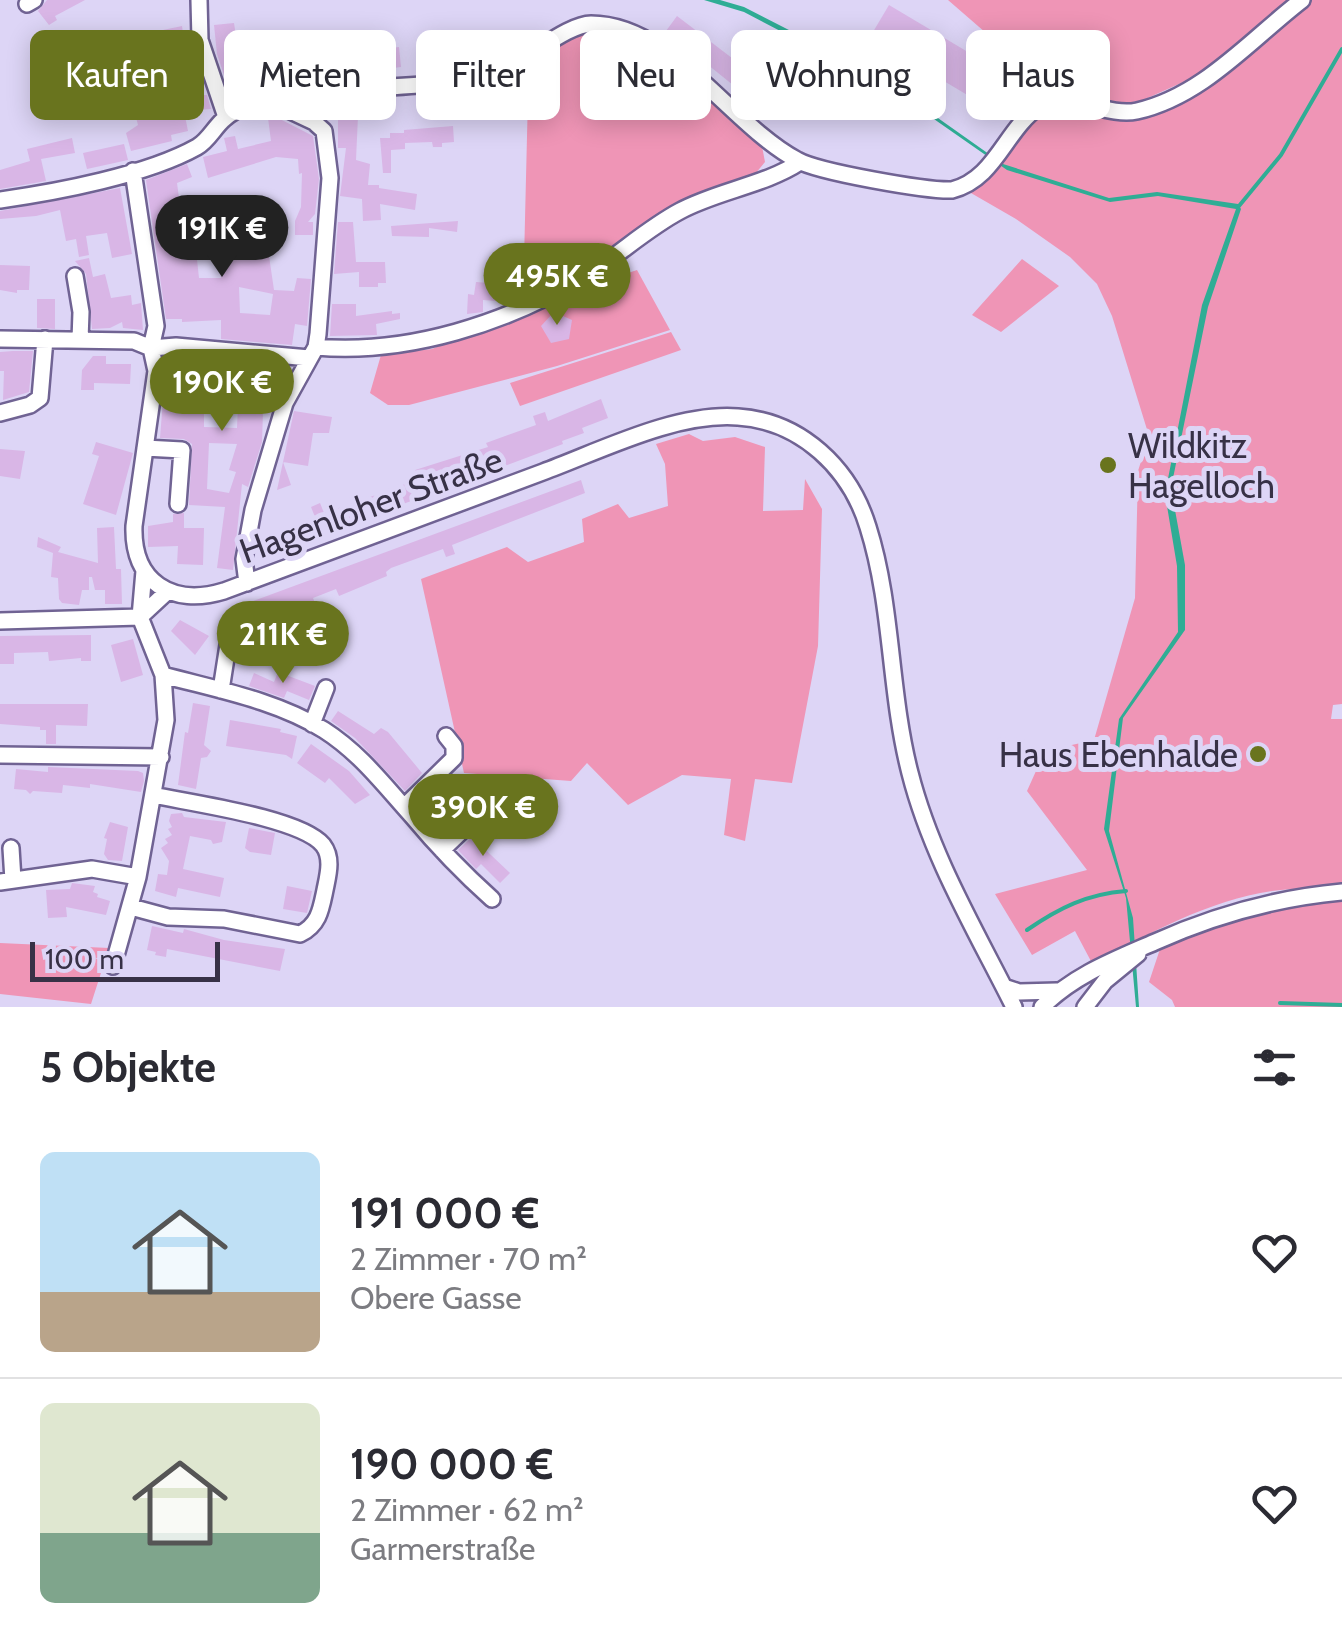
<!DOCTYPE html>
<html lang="de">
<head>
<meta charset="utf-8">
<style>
	body { margin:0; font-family:Cabin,sans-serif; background:#f7f7f7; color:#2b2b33; height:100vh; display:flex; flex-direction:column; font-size:38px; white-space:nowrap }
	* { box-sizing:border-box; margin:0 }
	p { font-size:32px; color:#7c7c81 }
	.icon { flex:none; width:55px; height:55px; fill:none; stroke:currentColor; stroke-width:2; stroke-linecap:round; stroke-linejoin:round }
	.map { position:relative; height:1007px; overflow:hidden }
	.side { display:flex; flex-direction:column; background:#fff; flex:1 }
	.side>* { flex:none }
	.top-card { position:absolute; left:30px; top:30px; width:1282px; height:90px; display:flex; gap:20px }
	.scale { position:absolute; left:30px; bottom:25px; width:190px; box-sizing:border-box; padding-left:10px; border:5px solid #373146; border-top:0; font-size:28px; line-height:35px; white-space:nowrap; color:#373146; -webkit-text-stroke:8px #ddd5f6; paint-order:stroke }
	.price { position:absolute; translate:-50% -85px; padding:0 22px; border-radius:35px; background:#69741e; color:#fff; font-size:32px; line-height:65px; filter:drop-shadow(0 2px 5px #0008) }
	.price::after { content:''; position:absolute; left:50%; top:60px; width:30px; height:22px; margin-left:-15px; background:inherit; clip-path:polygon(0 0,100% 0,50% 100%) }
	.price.on { background:#222; color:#fff }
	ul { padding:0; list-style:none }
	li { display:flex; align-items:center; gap:30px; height:250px; padding:0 40px }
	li+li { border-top:2px solid #e1e1e2 }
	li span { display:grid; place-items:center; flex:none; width:280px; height:200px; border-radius:15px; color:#555 }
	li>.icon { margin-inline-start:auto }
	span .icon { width:120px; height:120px; fill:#fffc; stroke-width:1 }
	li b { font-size:42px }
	h2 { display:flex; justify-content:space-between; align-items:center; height:120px; padding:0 40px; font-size:42px }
	.chip { padding:0 35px; border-radius:15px; background:#fff; box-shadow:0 5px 25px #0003; font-size:35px; line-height:90px }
	.chip.on { background:#69741e; color:#fff }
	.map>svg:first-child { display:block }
	.green { fill:#ef95b6 }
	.water { fill:#2fad95 }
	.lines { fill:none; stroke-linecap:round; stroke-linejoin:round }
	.stream { stroke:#2fad95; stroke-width:4 }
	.building { fill:#d9b6e6; fill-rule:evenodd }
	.minor-casing { stroke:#706393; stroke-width:20 }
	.minor { stroke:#fff; stroke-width:15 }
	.poi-dot { fill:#69741e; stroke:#ddd5f6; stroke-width:4 }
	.labels { text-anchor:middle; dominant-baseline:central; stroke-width:10; stroke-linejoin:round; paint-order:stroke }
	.poi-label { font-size:35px; fill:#373146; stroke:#ddd5f6; text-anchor:start }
	.street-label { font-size:35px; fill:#373146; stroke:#ddd5f6 }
</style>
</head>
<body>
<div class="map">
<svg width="1342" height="1007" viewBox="0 0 1342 1007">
	<rect width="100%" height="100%" fill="#ddd5f6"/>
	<!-- green -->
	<path class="green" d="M948,0h342l-91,75 -58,26 -43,5 -44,-14z
		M1308,0h34v704l-9,1 -2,14h11v168c-23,1 -47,1 -70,4 -62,9 -126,43 -179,74l-18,-34 -43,24 -37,-61 92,-24 -60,-79 18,-40 49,-11 41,-142 3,-127 11,-35 -37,-120 -15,-32 -27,-27 -54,-38 -52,-30 78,-79 22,-6 26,11 23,2 29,-3z
		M578,28l45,5 40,22 98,86 4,21 -15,18 -227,122 5,-207 -11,-30z
		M1022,259l37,27 -58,46 -29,-17z
		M637,270l33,60 -113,36 -148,39h-21l-18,-12 11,-38 51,-6 132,-57 11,9 44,-25z
		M671,332l10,18 -161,56 -10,-23z
		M689,434l14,7 32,-4 30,10 -2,64 40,-1 2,-31 17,30 -4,137 -26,137 -37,-4 -10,62 -21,-6 7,-56 -49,-4 -54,30 -41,-42 -16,18 -107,-8 -43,-194 86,-32 21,15 56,-20 -2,-23 36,-15 11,14 39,-12 -3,-42 -9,-20z
		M1342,892v115h-167l-3,-7 -23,-18 15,-45z
		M0,943l109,5 -18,56 -91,-10z"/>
	<!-- water -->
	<path class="water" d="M704,0h16l24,7 133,68 126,89 106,34 48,-6 81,12 3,5 -33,98 -37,181 14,77v65l-62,88 -5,40 -9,73 24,87 6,89h-3l-10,-109 -22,-69 15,-110 59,-87 -1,-66 -12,-72 37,-189 34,-96 -78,-13 -48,6 -103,-32 -119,-83 -144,-75z"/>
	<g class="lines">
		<!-- stream -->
		<path class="stream" d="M1239,206l42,-51 61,-106
			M1027,930c32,-22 60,-36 99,-39
			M1280,1003l62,2"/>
	</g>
	<!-- building -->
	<path class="building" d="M47,0h38l-30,16 2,4 -8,5 -11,-14z
		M889,5l99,59 -19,32 -99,-59z
		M677,16l68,52 6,-6 36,31 -18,21 -103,-83z
		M234,23l4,26 38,-10 2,6 35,-5 3,20h28l1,-11 17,1v2l37,-5 2,20 -53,7v4l-49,2 -67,19 -15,-45 -3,-29z
		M182,26l9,69h16l4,14 -27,2 4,20 -17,4 1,6 -41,10 -5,-18 12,-8 -5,-19 29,-8 -2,-32 9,-1 -6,-35z
		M338,105h37v11h-17l-2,44 14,4 -2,21h11v3l38,6 -2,16 -35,-6 1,16 -18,1 -1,-22 -22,-3 6,-48h-8z
		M276,117l37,19 6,43 -4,35 -7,8h5v13h-18v-14l6,-14 1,-34 -3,1 -1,-15 -22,-2 -68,21 -5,-21 24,-6 -3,-13 11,-2 3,13 33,-8 -3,-23z
		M453,126l1,16 -12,1v4h-9l-1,-5 -27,1v6l-14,1v23h-8l-3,-35h10v-5h14v-3z
		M72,138l3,15 -34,6 5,22 -46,8v-19l30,-9 -3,-12z
		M124,144l4,16 -41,9 -4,-16z
		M187,164l5,13 -15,6 2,15 -5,1 2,8 -6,1 1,28 9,-1 2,17 14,-2 3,28h22l-4,-30 17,-2 3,8 31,-5 6,41 20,1 3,-13 14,1 -4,47 -12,-2 -3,21 -71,-6v-19l-39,2v-3h-16l-20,-139zM239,287l34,7 -3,21 -30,-2z
		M120,188l12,66 -20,4 -5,-25 -21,3 3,19 -10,2 -3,-18 -10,2 -6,-31 -24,6 -36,3v-8z
		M458,221l-1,11 -28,-4v9l-37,-1 -1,-10z
		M338,222h15l3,40h29l1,21h-8v4h-19v-15l-25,2z
		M89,258l4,19 12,-3 6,24 20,-3 1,10 9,-2 2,27 -20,-2 -1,-6 -12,6 -18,1 -6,-55 -11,-13z
		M0,265l30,1 -1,24h-12v3l-17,-3z
		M476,282l13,1 -1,6 21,2 -1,11 -25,-2v12l-16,2 1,-20 6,1z
		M37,299h18v30l-18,-1z
		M332,304h24v12l36,-5v3l8,-1v6l-24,5 1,11 -47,1z
		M554,312l18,8 -3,19 -18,4 -10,-17z
		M13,351h20l-4,41 -26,8 1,-29h-4v-19z
		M93,356h13v8h25l-1,20 -36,-1v7h-13l1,-20z
		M176,357l114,11 -6,14 -10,-1 -2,26 -2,6 -7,-1 -1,30 -14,45 -6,-3 -9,86 -16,-2 8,-61 -36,-2 3,-61 -8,-5 -24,-1 3,-38 39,-2 1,-23h-31v-17zM204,403l34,2 -1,23 -33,-1zM209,443l28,1 -8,26 7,2 -7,21 -22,-4z
		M601,399l7,19 -26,10 2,5 -22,8 1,3 -256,96 -6,-18 14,-5 -4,-10 9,-4 4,10 38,-13 57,-21 -4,-9 73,-23 -2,-4 50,-18 -3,-9 12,-4 3,9z
		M294,411l38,6 -3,16h-16l-5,33 -25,-4 8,23 -14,5z
		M96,442l37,11 -17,62 -33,-11 16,-48 -7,-2z
		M0,449l25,2 -5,28 -20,-3z
		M581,480l4,13 -133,52 3,9 -9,3 -3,-8 -52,19 -5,4 1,4 -48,20 -3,-7 -23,9 2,5 -25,7 -1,-4 -38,15 -6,-17z
		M184,513v15h20l-1,37 -26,-1 1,-18 -30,1v-21l25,-4v-8z
		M114,527l2,42h5l1,35h-17v-14h-10l-3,-13h-3v13h-7l-3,15 -17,-2 -3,-4 -1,-21 -7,-1 2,-24 -16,-6 1,-10 23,10 -3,5 40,11 -1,-35z
		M180,620l29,16 -14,19 -24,-24z
		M91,635v26h-10v-3l-32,3 -1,-9 -34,1v11h-14v-28z
		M133,639l10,36 -22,7 -10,-37z
		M278,672l37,14 -6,14 -22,-9 -3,7 -35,-12 5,-13 20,9z
		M193,703l17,3 -6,39 7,6 -4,6 -6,1 -5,31 -18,-4 7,-53 3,1z
		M0,704h88l-1,22 -31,-1v19h-10v-14h-6v-3l-40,-3z
		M338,711l36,23 7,-6 7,4 34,41 -17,18 -50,-53 -24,-17z
		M230,720l51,9 -1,3 17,4 -5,23 -6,-4 -60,-9z
		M311,744l38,27 21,24 -15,9 -26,-26 -4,5 -28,-20z
		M48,767l90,4 5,2 1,8 -3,11 -51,-8v4l-27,-3 -1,8 -29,-2 -3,3 -4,-4 -12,-1 2,-20 32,3z
		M471,778l11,10 4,-4 18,20 4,-3 10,11 -19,16 -21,-23 -5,5 -10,-10 -24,21 -3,-4 -4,4 -12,-13 11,-12 7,8z
		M182,813l2,4 42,5 -4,20 -9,2 -2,-4 -21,-4 -7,33 41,9 -4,19 -42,-9 -2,9 -21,-6 3,-17 9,1 2,-14 -8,-13 7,-5 -3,-4 7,-4 -4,-6 4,-2 -3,-6 2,-7z
		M110,822l18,5 -6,34 -14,-1 -4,-6 3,-15 -3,-1z
		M249,828l26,5 -4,22 -21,-3 -5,-4z
		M472,837l38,36 -10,10 -19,-19 -5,5 -18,-19z
		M72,883l23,3 -2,6 5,2 -1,3 13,4 -4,14 -40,-8 1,10 -19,1 -2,-28 24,-1z
		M287,886l25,5 -5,22 -24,-4z
		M152,926l31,7 1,-4 40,11 61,9 -5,22 -113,-22 -1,8 -11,-2 1,-3 -9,-2z"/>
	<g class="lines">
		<defs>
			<path id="minor" d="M199,0l1,40 26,77
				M27,4l7,-4
				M133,171l23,155 -5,22
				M0,200c57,-8 147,-25 197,-53 11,-6 17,-19 26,-27 10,-10 28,-16 41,-19 76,-20 158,-6 233,-30 28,-9 70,-47 94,-47 80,0 140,101 206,136 21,12 130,31 155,30 44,-11 53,-61 88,-84 27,-18 65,12 97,5 66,-15 113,-71 165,-111
				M75,276l6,36 -1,28
				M0,339l134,2 17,7
				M316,347c92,8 191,-24 269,-71 33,-20 61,-47 95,-65 37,-20 85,-26 120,-49
				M151,348l5,23 -22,155c-2,56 38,81 90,65 107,-39 213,-79 319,-119 57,-21 133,-60 195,-55 63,4 112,51 130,110 25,79 21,165 42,246 21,83 66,158 104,234
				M151,348l25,-2 133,12
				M0,413l30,-8 10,-7 5,-59
				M145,448l37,2 -4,54
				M247,583l-3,-24 9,-49 32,-107 31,-56 2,-13 12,-156 -6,-47 -10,-9 -47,-22
				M0,621l140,-4 4,-46
				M163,675c55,15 112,25 161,55 36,23 60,55 88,86 25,30 52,58 80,83
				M221,690l7,-45
				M312,724l14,-36
				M0,755l161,2
				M404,807l50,-49v-12l-8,-10
				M11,848l2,32
				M442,850l27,-26
				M0,882l92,-13 46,8
				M131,907l37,10 56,2 76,15c19,-9 21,-25 25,-44 3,-15 8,-32 -2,-45 -22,-27 -133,-42 -170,-50
				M113,966l25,-89 28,-157 -3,-45 -23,-58 28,-26
				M1004,987l15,5 38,-1
				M1042,1007c32,-32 72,-47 113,-65 60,-27 121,-44 187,-50
				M1085,1007l20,-26 33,-27"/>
		</defs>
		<!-- minor casing -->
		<use href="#minor" class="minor-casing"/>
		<!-- minor -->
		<use href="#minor" class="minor"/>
	</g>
	<!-- markers -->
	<g class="poi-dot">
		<circle cx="1108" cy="465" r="10"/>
		<circle cx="1258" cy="754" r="10"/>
	</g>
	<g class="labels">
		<!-- poi labels -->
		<g class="poi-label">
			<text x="1128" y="445">Wildkitz<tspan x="1128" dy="40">Hagelloch</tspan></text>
			<text x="1238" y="754" text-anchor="end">Haus Ebenhalde</text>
		</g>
		<!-- street labels -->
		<g class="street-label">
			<text transform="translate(371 505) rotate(-20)">Hagenloher Straße</text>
		</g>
	</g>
</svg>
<div class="scale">100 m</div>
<b class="price on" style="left:222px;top:280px">191K €</b>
<b class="price" style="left:557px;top:328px">495K €</b>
<b class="price" style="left:222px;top:434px">190K €</b>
<b class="price" style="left:283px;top:686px">211K €</b>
<b class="price" style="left:483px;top:859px">390K €</b>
<div class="top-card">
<a class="chip on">Kaufen</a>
<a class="chip">Mieten</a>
<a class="chip">Filter</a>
<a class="chip">Neu</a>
<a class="chip">Wohnung</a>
<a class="chip">Haus</a>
</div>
</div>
<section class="side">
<h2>5 Objekte<svg class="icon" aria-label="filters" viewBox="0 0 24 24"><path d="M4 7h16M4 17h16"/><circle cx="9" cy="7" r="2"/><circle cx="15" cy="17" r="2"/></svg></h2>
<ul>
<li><span style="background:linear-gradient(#bfe0f5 70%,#b9a48a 0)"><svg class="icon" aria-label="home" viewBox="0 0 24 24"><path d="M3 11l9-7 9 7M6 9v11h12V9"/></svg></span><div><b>191 000 €</b><p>2 Zimmer · 70 m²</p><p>Obere Gasse</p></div><svg class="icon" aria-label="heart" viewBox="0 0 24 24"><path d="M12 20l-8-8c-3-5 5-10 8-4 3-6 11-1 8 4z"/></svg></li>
<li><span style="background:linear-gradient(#dfe7d0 65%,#7fa58c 0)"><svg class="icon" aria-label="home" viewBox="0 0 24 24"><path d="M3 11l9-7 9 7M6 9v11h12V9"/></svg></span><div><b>190 000 €</b><p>2 Zimmer · 62 m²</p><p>Garmerstraße</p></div><svg class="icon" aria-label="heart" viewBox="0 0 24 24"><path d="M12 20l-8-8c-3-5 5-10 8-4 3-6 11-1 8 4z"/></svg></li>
</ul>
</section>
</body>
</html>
